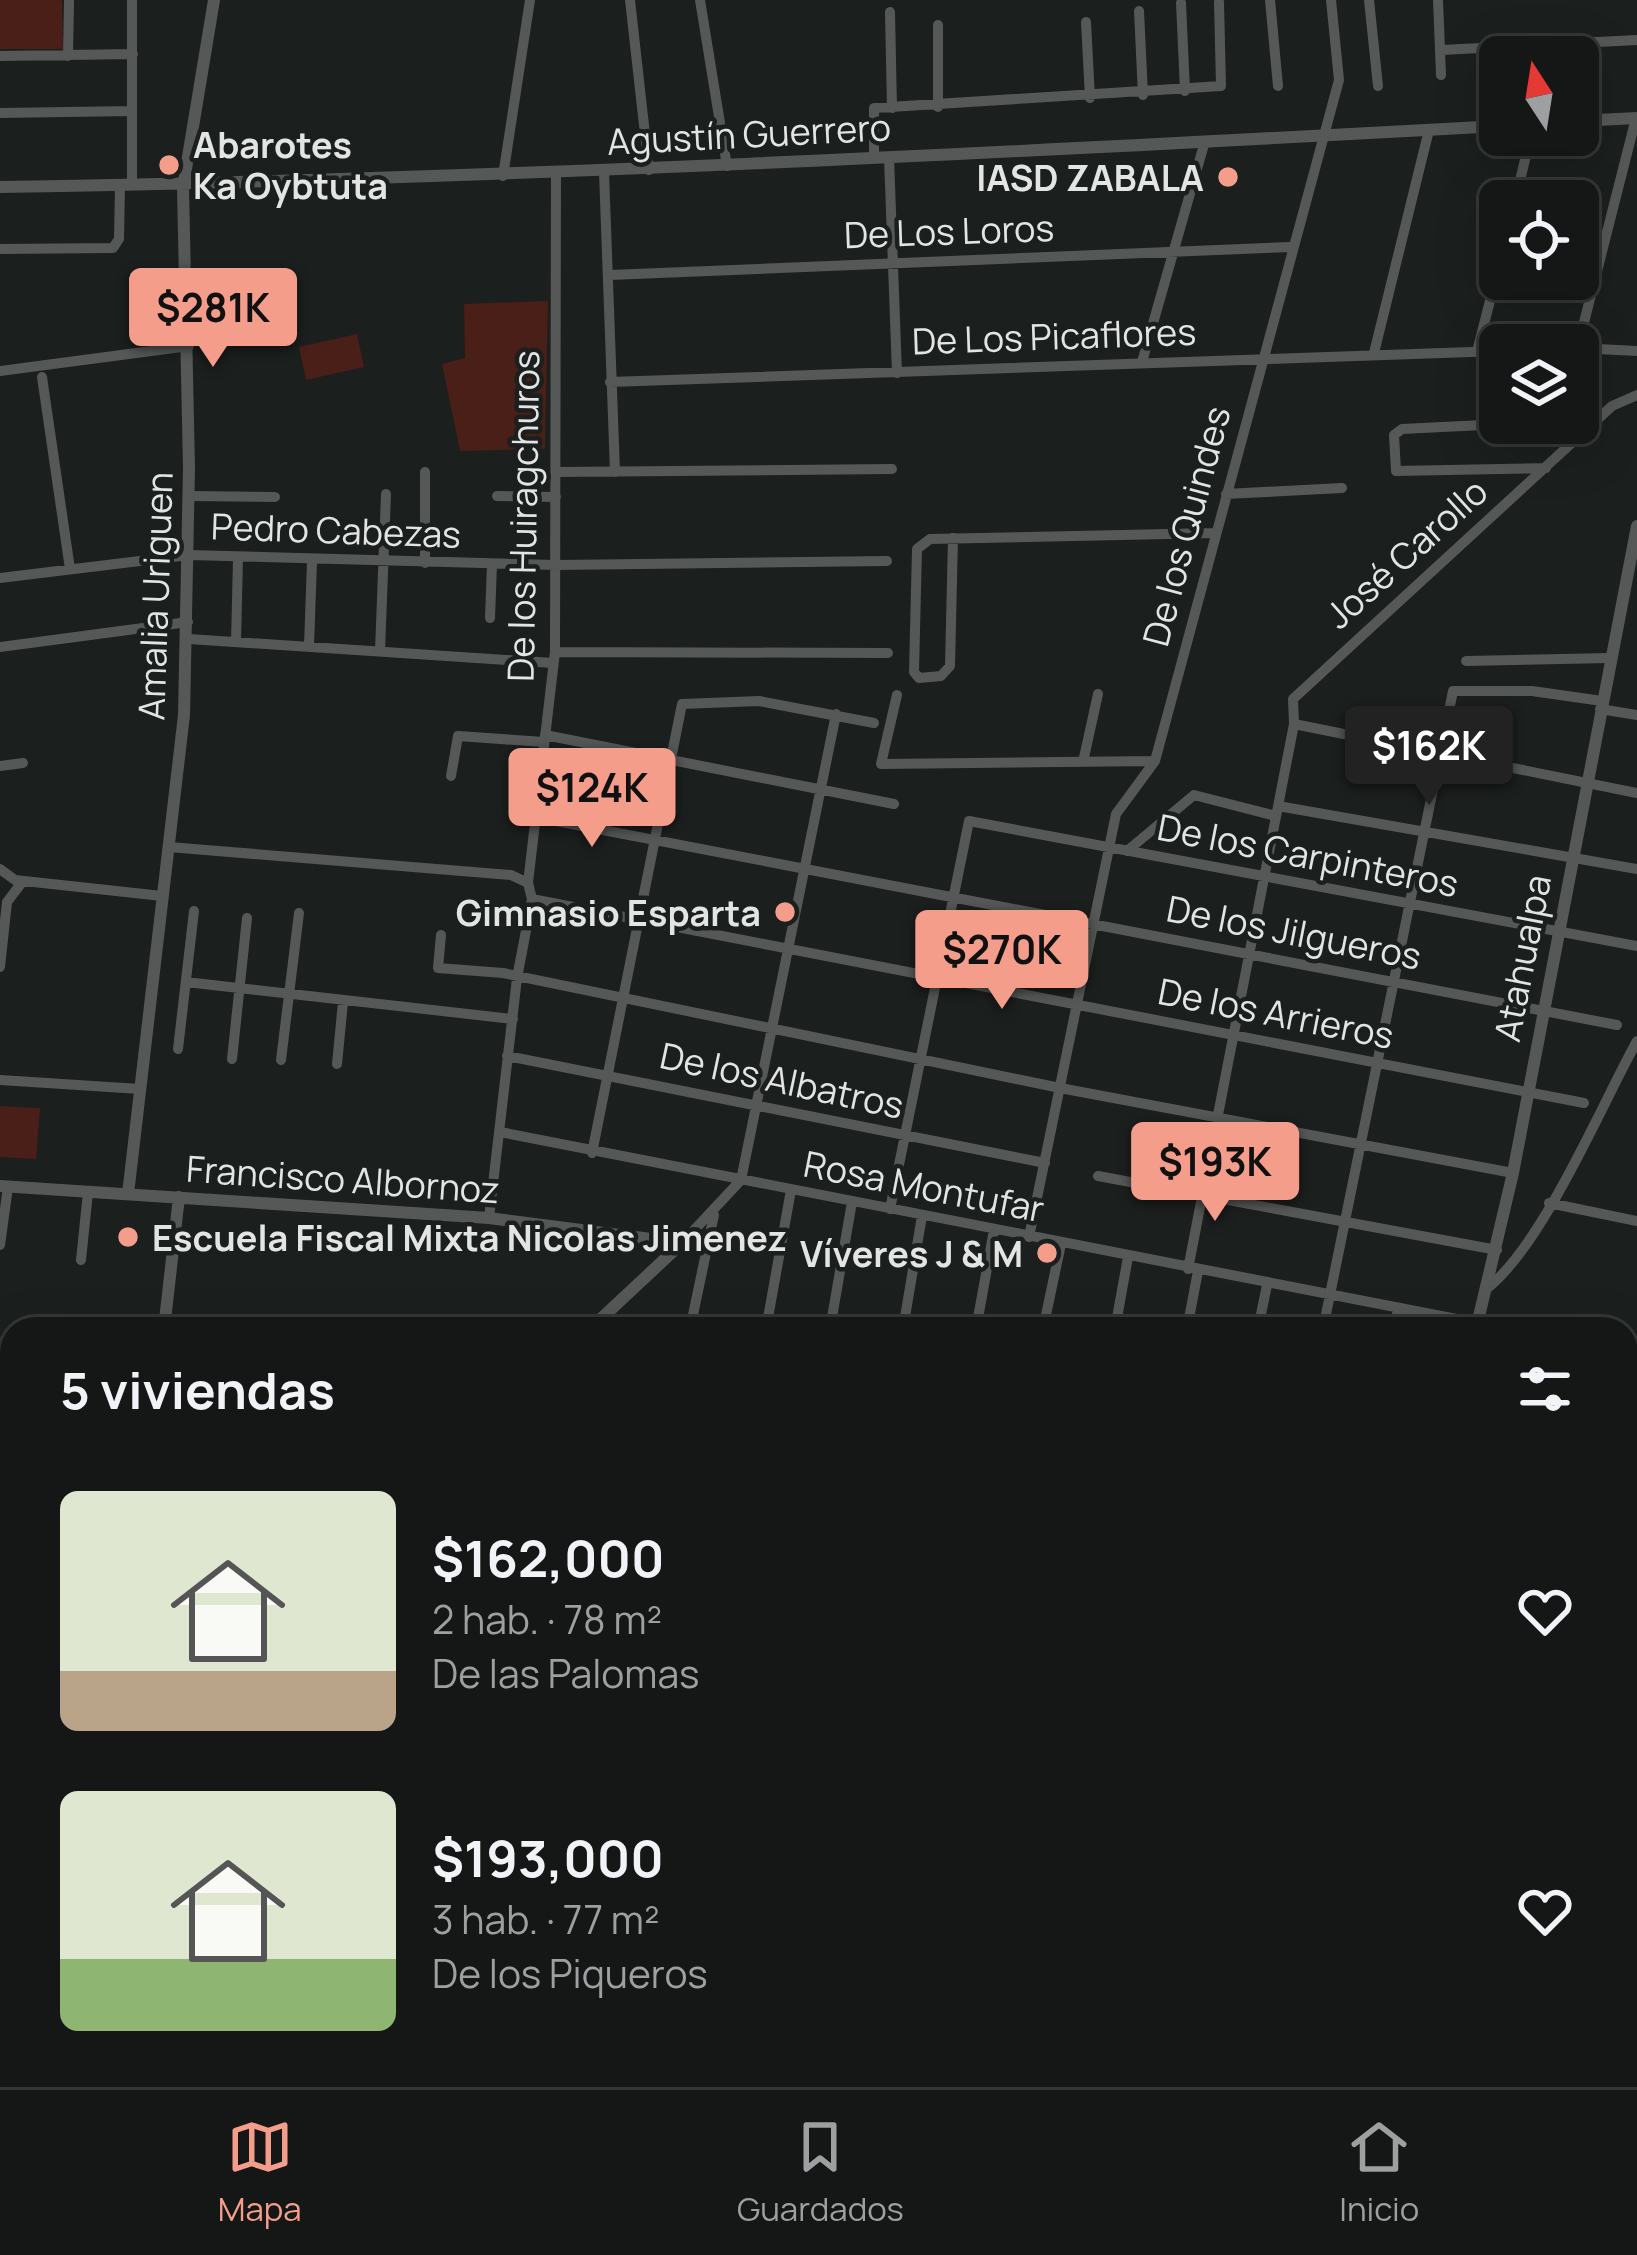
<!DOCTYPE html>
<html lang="es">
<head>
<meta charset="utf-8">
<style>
	body { margin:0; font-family:Manrope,sans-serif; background:#212423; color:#f1f3f6; height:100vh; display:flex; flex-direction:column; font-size:45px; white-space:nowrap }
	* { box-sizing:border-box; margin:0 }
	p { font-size:39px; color:#9d9fa1 }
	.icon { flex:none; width:66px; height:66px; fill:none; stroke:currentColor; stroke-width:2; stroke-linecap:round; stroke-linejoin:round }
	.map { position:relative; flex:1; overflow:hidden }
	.drawer { position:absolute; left:0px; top:1317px; width:1638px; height:771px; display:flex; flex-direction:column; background:#141716; border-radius:36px 36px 0 0; box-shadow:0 12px 48px #0002,0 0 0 3px #333635 }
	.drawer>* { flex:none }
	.needle { width:78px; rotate:348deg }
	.buttons { position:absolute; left:1479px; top:36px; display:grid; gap:24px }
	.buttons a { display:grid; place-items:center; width:120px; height:120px; border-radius:18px; background:#141716; box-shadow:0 12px 48px #0002,0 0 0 3px #333635; font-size:60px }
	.price { position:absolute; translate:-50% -102px; padding:0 27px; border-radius:12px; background:#f49d8b; color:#111; font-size:39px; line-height:78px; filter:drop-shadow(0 3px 6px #0008) }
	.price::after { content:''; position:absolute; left:50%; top:72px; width:36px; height:27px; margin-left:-18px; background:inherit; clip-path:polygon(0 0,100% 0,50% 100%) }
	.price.active { background:#222; color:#fff }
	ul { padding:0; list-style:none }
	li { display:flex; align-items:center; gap:36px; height:300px; padding:0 60px }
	li span { display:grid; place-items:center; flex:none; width:336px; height:240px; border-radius:18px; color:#555 }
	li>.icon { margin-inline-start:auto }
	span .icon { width:144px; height:144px; fill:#fffc; stroke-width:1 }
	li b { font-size:51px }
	h2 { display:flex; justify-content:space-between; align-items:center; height:144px; padding:0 60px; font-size:51px }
	.tab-bar { display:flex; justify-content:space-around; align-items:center; height:168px; border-top:3px solid #333635; background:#141716; font-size:33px; color:#9d9fa1 }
	.tab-bar a { display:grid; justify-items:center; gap:6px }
	.tab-bar .active { color:#f49d8b }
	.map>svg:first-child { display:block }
	.green { fill:#491f17 }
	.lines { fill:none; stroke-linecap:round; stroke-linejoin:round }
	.minor { stroke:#555857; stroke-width:10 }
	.tertiary { stroke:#555857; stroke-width:12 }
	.poi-dot { fill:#f49d8b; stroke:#1b1f1d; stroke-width:4.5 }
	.labels { text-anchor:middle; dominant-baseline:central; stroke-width:9; stroke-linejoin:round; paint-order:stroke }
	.street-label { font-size:36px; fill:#e3e5e4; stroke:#1b1f1d }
	.poi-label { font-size:36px; font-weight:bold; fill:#e3e5e4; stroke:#1b1f1d; text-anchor:end }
</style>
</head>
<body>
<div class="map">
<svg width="1637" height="2087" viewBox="0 0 1637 2087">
	<rect width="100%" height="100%" fill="#1b1f1d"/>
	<!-- green -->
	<path class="green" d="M0,0h62l1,49h-63z
		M548,301l-3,148 -85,2 -18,-87 23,-6 -1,-54z
		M357,334l7,33 -58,13 -7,-33z
		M0,1106l40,2 -4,51 -36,-2z
		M1637,2005v82h-143l-3,-11h135v-68z
		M821,2076h453l-4,11h-453z"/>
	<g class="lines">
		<!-- minor -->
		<path class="minor" d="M630,0l19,170
			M700,0l27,166
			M1270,0l8,86
			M1369,0l9,86
			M1438,0l3,75
			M1181,3l4,88
			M1139,11l4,84
			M890,12l2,96
			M1086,22l4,76
			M938,25v82
			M1441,50l196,-10
			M0,56l133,-2
			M68,56l1,-56
			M0,113l132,-2
			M874,158v-50l347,-22 -2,-84
			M889,158l8,215
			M604,172l11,300
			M503,176l27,-176
			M132,185v-185
			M1515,201l16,-66
			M0,249l113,-1 6,-9 1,-54
			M610,275l680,-28
			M1578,346l58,-228
			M1578,348l59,3
			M1477,352l23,-91
			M1374,353l55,-223
			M1142,362l63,-221
			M0,371l189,-25
			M42,377l28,192
			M610,382l890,-31
			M1524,423l-122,6 -8,6 2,36 150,-3
			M425,472v91
			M556,472l336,-3
			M1226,494l116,-6
			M189,496l86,1
			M497,496l59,1
			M953,538l-3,128 -9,10 -22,2 -5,-6 3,-123 13,-10 285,-6
			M0,578l189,-23 367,10 331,-4
			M490,618l2,-54
			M189,639l364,24
			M236,642l2,-84
			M309,646l3,-85
			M0,647l188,-25
			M380,651l6,-157
			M555,652l333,1
			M1466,661l144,-3
			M897,695l-16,69 274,-3
			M1600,709l37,6
			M1294,724l343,69
			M545,735l349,69
			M1083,762l15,-68
			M0,766l23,-3
			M451,776l7,-40 86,6
			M1278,806l359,63
			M535,817l1082,208
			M169,847l342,28 17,8
			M1127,851l67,-56 82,21
			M0,869l15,11 147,16
			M532,899l1052,204
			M441,935l-3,33 65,5 557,115 453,85
			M0,967l7,-65 16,-21
			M186,982l327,37
			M178,1049l16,-138
			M507,1056l538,107
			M232,1059l15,-141
			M281,1060l18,-147
			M337,1064l6,-62
			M0,1080l140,9
			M500,1132l977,191
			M592,1153l90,-449 77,-3 115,22
			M1098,1176l399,74
			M1549,1203l88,18
			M890,1209l79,-388 668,125
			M489,1218l28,-240 15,-79 -4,-16 27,-231 1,-481
			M1029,1237l87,-423 39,-53 184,-681 -8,-80
			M682,1243l59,-63 95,-466
			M0,1245l8,-58
			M81,1260l7,-68
			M1188,1269l106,-545 -1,-25 319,-293 25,-11
			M1489,1287c56,-47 111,-179 148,-246
			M38,1328l7,1
			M690,1329l24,-114
			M766,1329l25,-139
			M830,1329l22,-127
			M903,1329l19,-113
			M976,1329l18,-99
			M1043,1329l18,-85
			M1115,1329l13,-72
			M1187,1329l11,-58
			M1258,1329l9,-44
			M1323,1329l130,-638h79l70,10
			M1394,1329l4,-20
			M0,1392l12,1
			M0,1572l12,2
			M1626,1593l11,47
			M1626,1766l11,-48
			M0,1821l12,5
			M0,1868l12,2
			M0,1987l12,-57
			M0,2034l12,2
			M358,2076l60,11
			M63,2087l2,-11
			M146,2087l2,-11
			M261,2087v-11
			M327,2087l1,-2
			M653,2087l2,-11
			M731,2087l3,-11
			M1389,2087l3,-11
			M1412,2087l11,-11"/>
		<!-- tertiary -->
		<path class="tertiary" d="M1578,121l59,-3
			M0,187c501,-8 1000,-34 1500,-61
			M0,1186l489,32 193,25
			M128,1194l56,-479 5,-247 -6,-281 31,-187
			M164,1329l15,-132
			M590,1329l92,-86
			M1476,1329l37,-156 124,-647
			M0,1862l12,-11
			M1284,2087l5,-11"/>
	</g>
	<!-- markers -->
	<g class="poi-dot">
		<circle cx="169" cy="165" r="12"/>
		<circle cx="1228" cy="177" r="12"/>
		<circle cx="785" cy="912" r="12"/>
		<circle cx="128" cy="1237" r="12"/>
		<circle cx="1047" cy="1253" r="12"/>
	</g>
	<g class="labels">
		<!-- street labels -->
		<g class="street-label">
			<text transform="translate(749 134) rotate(-3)">Agustín Guerrero</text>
			<text transform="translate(949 231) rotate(-2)">De Los Loros</text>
			<text transform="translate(1054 336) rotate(-2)">De Los Picaflores</text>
			<text transform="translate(523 516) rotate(-89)">De los Huiragchuros</text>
			<text transform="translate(1186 526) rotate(-75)">De los Quindes</text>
			<text transform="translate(336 530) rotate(2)">Pedro Cabezas</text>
			<text transform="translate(1406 553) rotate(-42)">José Carollo</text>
			<text transform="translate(155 596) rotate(-88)">Amalia Uriguen</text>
			<text transform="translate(1308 855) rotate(11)">De los Carpinteros</text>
			<text transform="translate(1294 932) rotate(11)">De los Jilgueros</text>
			<text transform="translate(1522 958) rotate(-79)">Atahualpa</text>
			<text transform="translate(1276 1013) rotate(11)">De los Arrieros</text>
			<text transform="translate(782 1080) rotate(12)">De los Albatros</text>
			<text transform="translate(343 1179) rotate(4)">Francisco Albornoz</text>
			<text transform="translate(924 1186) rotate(11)">Rosa Montufar</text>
		</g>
		<!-- poi labels -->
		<g class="poi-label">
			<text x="193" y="144" text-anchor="start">Abarotes<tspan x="193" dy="41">Ka Oybtuta</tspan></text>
			<text x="1204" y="177">IASD ZABALA</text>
			<text x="761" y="912">Gimnasio Esparta</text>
			<text x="152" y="1237" text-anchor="start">Escuela Fiscal Mixta Nicolas Jimenez</text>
			<text x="1023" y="1253">Víveres J &amp; M</text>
		</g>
	</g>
</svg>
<div class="buttons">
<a><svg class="needle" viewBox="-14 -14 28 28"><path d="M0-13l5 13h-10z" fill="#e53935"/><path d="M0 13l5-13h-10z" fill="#9d9fa1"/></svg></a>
<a><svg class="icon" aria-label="locate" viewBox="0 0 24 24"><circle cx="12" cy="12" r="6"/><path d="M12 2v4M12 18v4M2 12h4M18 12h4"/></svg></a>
<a><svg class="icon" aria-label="layers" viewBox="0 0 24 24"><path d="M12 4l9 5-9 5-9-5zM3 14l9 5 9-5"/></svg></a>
</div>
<b class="price" style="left:213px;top:370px">$281K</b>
<b class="price active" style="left:1429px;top:808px">$162K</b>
<b class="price" style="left:592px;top:850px">$124K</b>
<b class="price" style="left:1002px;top:1012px">$270K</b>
<b class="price" style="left:1215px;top:1224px">$193K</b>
<section class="drawer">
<h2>5 viviendas<svg class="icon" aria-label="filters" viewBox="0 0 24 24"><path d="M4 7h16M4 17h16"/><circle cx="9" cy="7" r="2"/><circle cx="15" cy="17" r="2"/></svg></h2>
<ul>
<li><span style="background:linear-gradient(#dfe7d0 75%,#b9a48a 0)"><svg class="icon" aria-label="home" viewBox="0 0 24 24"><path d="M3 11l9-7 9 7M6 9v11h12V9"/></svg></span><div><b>$162,000</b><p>2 hab. · 78 m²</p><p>De las Palomas</p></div><svg class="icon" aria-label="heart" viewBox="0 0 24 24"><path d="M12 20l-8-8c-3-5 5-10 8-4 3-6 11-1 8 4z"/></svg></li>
<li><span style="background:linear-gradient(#dfe7d0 70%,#8fb573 0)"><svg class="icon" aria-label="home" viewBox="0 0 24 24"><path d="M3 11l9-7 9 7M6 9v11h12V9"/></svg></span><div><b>$193,000</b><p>3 hab. · 77 m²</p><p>De los Piqueros</p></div><svg class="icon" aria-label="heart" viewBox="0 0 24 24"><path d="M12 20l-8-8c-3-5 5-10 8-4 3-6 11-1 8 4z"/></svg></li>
</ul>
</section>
</div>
<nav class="tab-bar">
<a class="active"><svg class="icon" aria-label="map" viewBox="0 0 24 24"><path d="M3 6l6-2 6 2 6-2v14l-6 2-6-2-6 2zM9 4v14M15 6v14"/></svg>Mapa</a>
<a><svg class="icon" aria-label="saved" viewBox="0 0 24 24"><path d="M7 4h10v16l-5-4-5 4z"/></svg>Guardados</a>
<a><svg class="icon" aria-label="home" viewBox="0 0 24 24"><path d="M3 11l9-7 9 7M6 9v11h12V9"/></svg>Inicio</a>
</nav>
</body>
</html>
